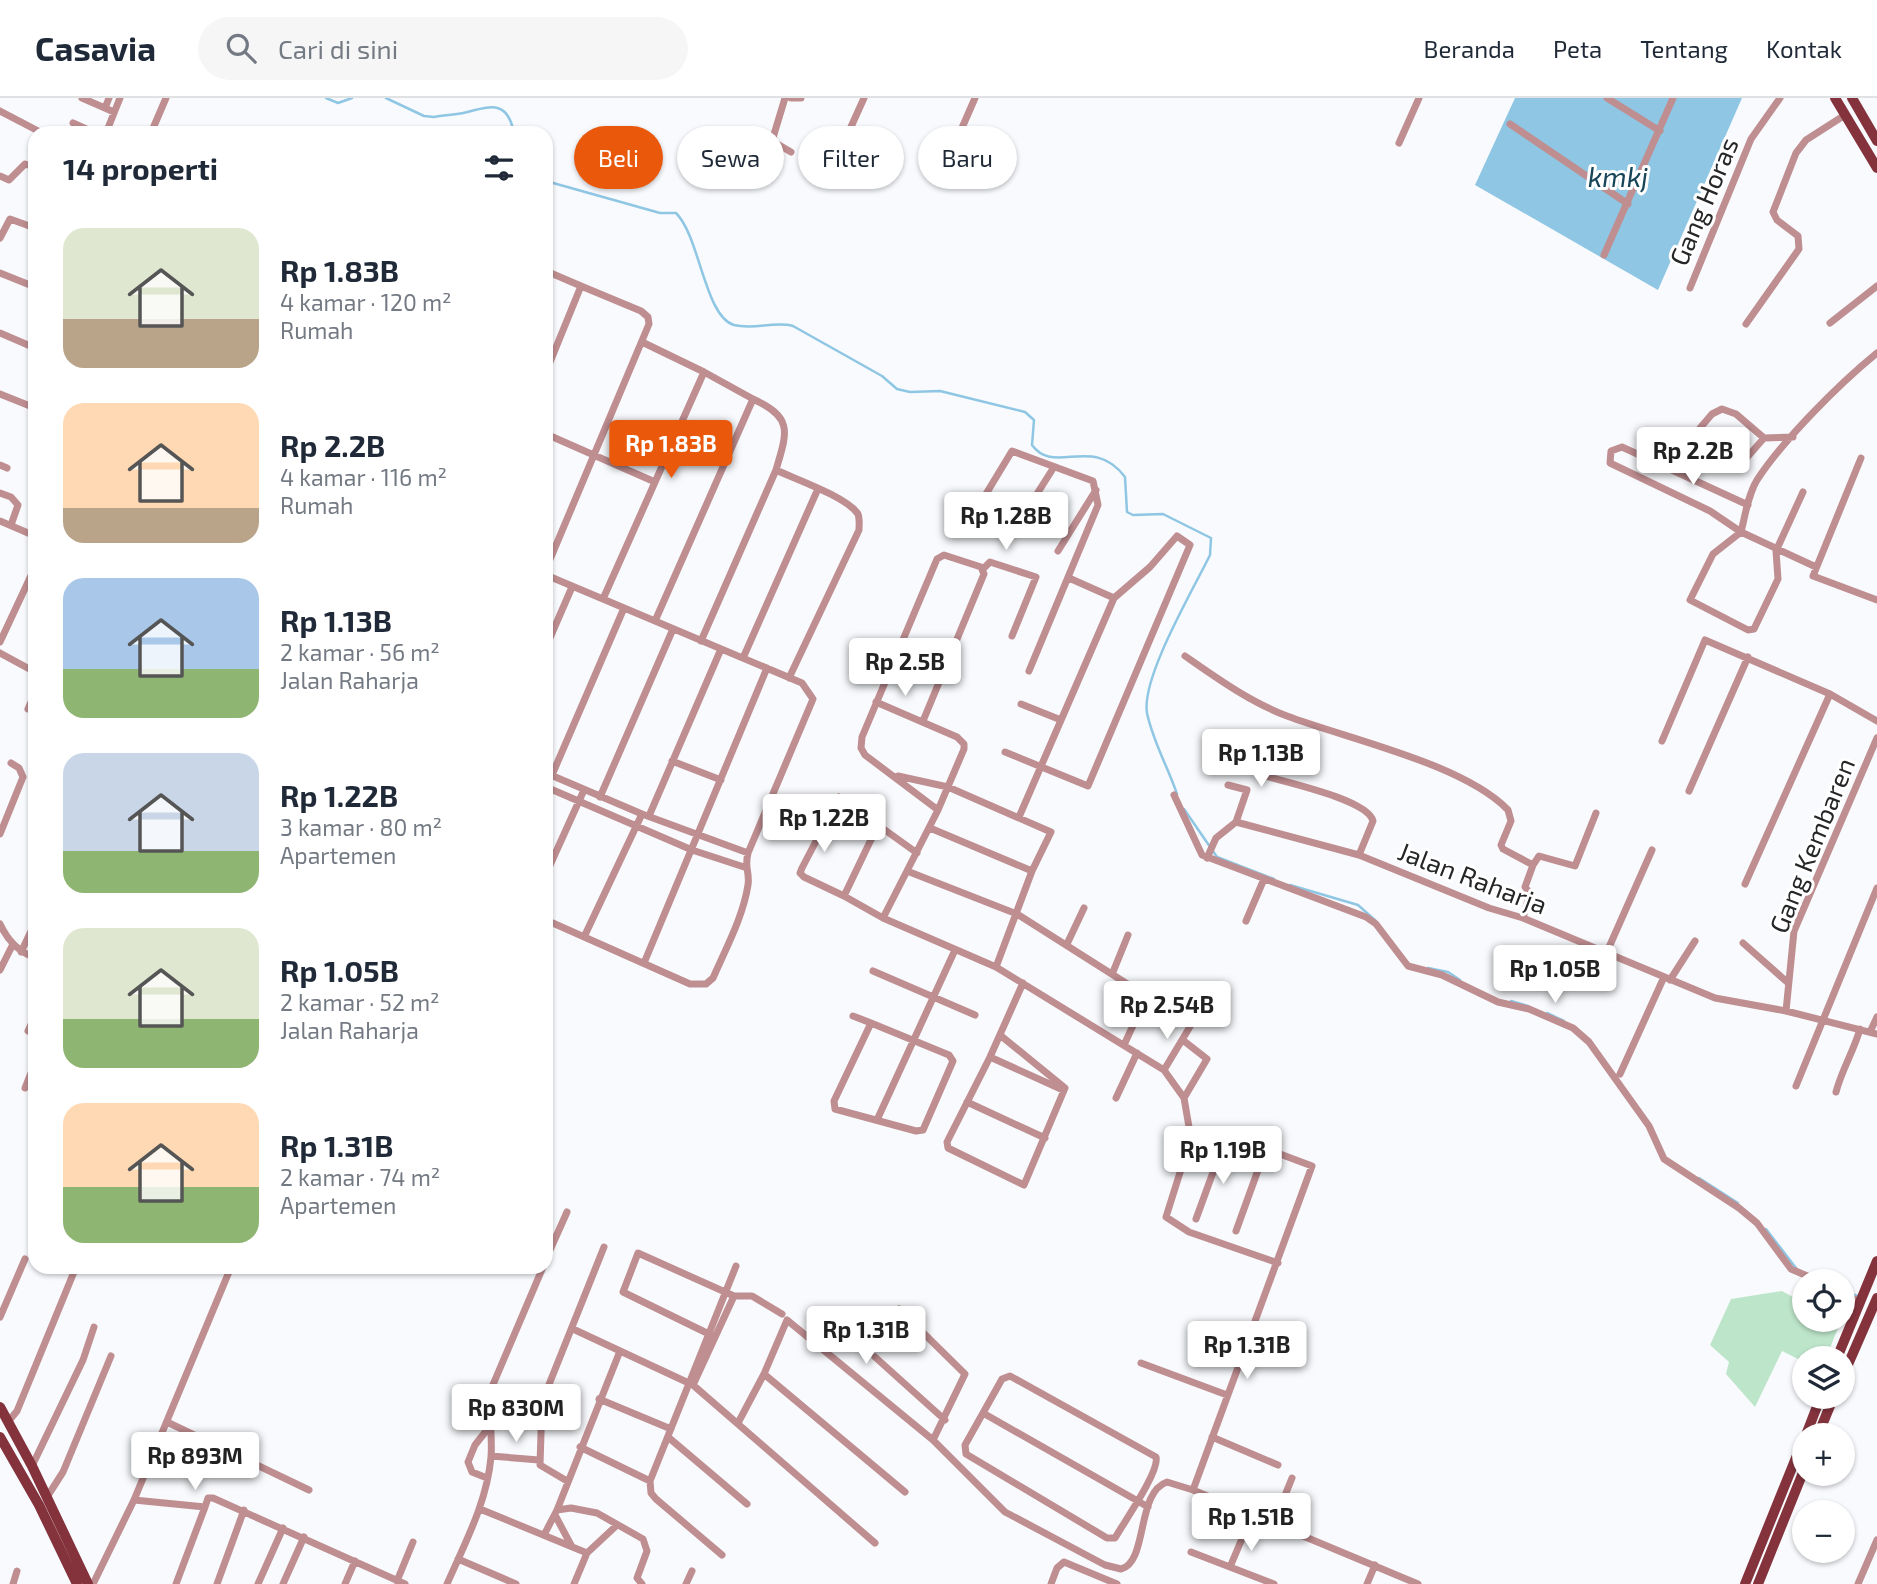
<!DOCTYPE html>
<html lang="id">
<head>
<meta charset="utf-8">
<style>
	body { margin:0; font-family:"Exo 2",sans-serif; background:#f6f6f7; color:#1f2937; height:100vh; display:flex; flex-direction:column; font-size:26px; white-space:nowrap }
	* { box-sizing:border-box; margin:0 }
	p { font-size:23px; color:#747a83 }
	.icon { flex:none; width:38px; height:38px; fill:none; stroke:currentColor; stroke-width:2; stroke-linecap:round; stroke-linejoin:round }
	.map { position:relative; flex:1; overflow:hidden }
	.details { position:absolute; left:28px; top:28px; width:525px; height:1148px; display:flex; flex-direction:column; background:#fff; border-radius:21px; box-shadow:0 2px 5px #0004 }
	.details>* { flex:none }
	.hud { position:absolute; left:574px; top:28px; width:665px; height:63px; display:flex; gap:14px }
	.tools { position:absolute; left:1792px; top:1171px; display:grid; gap:14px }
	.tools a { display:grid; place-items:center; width:63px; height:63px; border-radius:50%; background:#fff; box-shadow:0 2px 5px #0004; font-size:35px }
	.price { position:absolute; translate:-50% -60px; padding:0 16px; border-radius:7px; background:#fff; color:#222; font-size:23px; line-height:46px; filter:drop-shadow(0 2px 4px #0008) }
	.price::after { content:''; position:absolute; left:50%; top:42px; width:21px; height:16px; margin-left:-10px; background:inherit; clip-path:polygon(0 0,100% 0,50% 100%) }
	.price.on { background:#ea580c; color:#fff }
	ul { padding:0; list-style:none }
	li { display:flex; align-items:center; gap:21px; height:175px; padding:0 35px }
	li span { display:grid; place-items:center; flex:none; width:196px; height:140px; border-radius:21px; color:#555 }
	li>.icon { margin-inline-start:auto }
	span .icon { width:84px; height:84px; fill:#fffc; stroke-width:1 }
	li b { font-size:30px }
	h2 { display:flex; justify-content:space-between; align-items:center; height:84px; padding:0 35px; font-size:30px }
	.chip { padding:0 24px; border-radius:32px; background:#fff; box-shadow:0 2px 5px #0004; font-size:24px; line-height:63px }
	.chip.on { background:#ea580c; color:#fff }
	header { display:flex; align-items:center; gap:42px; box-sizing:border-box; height:98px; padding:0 35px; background:#fff; border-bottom:2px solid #e0e1e3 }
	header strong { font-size:33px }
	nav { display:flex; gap:38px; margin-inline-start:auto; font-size:24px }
	.search { width:490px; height:63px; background:#f6f6f7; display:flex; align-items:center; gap:18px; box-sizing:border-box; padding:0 24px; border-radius:38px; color:#747a83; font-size:26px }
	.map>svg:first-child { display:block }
	.green { fill:#bde5ca }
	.water { fill:#8ec6e3 }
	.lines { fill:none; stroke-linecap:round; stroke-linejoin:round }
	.stream { stroke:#8ec6e3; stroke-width:2.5 }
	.minor { stroke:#bf8e91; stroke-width:7 }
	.primary { stroke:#84333d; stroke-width:10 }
	.labels { text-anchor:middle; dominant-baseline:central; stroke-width:6; stroke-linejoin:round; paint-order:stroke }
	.street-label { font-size:26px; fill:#252627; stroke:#fff }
	.water-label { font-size:28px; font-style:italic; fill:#174559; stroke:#fff }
</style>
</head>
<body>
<header>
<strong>Casavia</strong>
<div class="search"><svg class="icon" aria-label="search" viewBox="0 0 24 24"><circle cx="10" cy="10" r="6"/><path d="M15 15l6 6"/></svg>Cari di sini</div>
<nav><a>Beranda</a><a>Peta</a><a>Tentang</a><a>Kontak</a></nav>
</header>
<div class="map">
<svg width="1877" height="1486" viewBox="0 0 1877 1486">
	<rect width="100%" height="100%" fill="#f8fafd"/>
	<!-- green -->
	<path class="green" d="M1782,1193l22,12v17h30l6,3 -14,35h-22v4l-22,-11 -27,56 -29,-33 3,-12 -19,-17 21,-46z"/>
	<!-- water -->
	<path class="water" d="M1515,0h227l-84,192 -183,-105z"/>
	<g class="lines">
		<!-- stream -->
		<path class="stream" d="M326,0l12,5 14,-5
			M386,0l38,18 10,1c9,-2 19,-2 29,-4 26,-6 44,-15 51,20
			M546,83l114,32h16c24,24 29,104 58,112 20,5 40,-4 59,1l89,50 15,13 13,3 30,-1 85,21 9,8 -2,25c22,31 61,-11 93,32l2,35 6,3 30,-1 48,24 -1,17c-17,35 -69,123 -63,158 6,29 21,54 30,81
			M1184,711l33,48 57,22
			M1290,787l68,20 18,16
			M1428,870l20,4 12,8
			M1511,903l17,5
			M1547,915l17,8
			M1699,1080l39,25
			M1766,1131l30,39
			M1843,1192l14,6"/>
		<!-- minor -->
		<path class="minor" d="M82,0l32,14
			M785,0l-13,43 19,11
			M791,0h10
			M1607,0l53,33
			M105,10l4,-10
			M0,13l42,22
			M73,25l22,10
			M1510,26l118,80
			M106,35l14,-35
			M151,35l15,-35
			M958,39l17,-39
			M1399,45l20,-45
			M841,51l23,-51
			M0,78l9,4 16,-16 10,3
			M0,140l10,-19 25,9
			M1604,157l69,-157
			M546,173l35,15 -35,86
			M0,175l35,14
			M1690,190l61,-149 29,-41
			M1830,225l47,-37
			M1746,226l53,-75 -1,-13 -21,-16 -4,-8 23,-59 10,-13 39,-25
			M0,235l35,15
			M642,244l62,30
			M0,296l35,14
			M546,336l109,48
			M1683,350l29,-34 10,-5 14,5 28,24 29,-1
			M1861,360l-48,118 64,24
			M1743,364l21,-24
			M0,367l7,3
			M0,395l11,4 7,8 -7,20
			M1748,407l-126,-58 -11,4 -1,12 100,48 31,21 -28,22 -23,46 58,30 6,-1 24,-50 -2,-28 27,-59
			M0,423l35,15
			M966,429l46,-76 81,30 5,24 -69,166
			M1009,440l45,-71
			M1058,453l38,-61
			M1816,469l-75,-35c4,-16 7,-37 16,-52 27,-41 82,-96 120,-127
			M546,471l103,-245 -1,-7 -7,-6 -60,-25
			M983,471l7,-7 46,15 -24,59
			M546,477l256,108 11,16 -65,154c-4,15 2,19 0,32 -5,32 -22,63 -35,93l-7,6h-16l-144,-64
			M1069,480l45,20
			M603,501l101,-227 49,27
			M655,523l98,-222c41,19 34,33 23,71 19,9 71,27 82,44 2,5 1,11 1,16l-70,148
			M701,543l75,-171
			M0,544l35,-75
			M546,549l26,-60
			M0,555l35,19
			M1185,558c33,23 65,46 102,60 61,23 177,48 221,94l3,11 -10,24 2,4 30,16 6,-9 36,10 21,-53
			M743,560l74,-167
			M876,604l81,35 7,7v5l-26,61
			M1021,606l40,16
			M28,611l7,-16
			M1662,643l43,-101 125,54 47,27
			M1005,654l83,34 102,-241 -13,-9 -27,31 -36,31 -95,219
			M672,663l49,19
			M546,675l96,41 106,39
			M1258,676c22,7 110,25 115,47l-14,34
			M552,677l72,-167
			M898,678l50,11 103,45 -19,39 -36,96
			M1228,687l19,5 -11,32
			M546,689l146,63 52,17
			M1689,693l59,-134
			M1174,697l28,60 164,62 10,7 32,42 34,9 56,27 31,7 44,19 16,14 60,84 15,33 75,49 18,15 34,46 28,12
			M600,699l73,-168
			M649,718l72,-167
			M1236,724l123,33 130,53 34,10 192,80 71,13 91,23
			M930,730l102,43
			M0,736l23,-57 -4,-9 -8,-5
			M917,755l-39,-28 -34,71 39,22 113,49 168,103 20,28 5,29 -1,20 -22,70 23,15 89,31
			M1207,760l9,-20 20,-16
			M907,773l110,43 123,78 2,14 -18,39
			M546,776l38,-84
			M1745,786l85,-190
			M844,798l-40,-19 -4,-4 2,-5 37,-71 39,28
			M883,820l55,-108 -73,-55 -4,-7 1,-11 75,-178 7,-4 37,12 3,7 -61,147
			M1523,820l7,-25 -5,-6 8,-22
			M1246,823l18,-42
			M0,826c8,17 18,27 35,34
			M585,837l57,-121
			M1743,845l44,39
			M1067,846l17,-36
			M21,854l14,-29
			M1606,856l46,-104
			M644,865l123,-295
			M0,872l13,-26
			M873,873l102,44
			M1113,874l15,-37
			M1670,882l25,-39
			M1786,913l8,-80 83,-193
			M35,918l-7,15 7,3
			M853,918l18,7
			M871,925l78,32 4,6 -30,69 -7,1 -81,-22 -1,-8z
			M1870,934l7,-15
			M1000,937l65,53 -41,97 -76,-37 -1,-6 43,-85 33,-74
			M1184,943l23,18 -23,39
			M990,959l73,33
			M1164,972l27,-45
			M1620,976l44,-97
			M1796,988l81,-198
			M25,990l10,-25
			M1836,994c6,-23 17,-39 24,-63
			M1116,1000l21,-45
			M967,1004l78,36
			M877,1022l78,-170
			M1236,1133l30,-83
			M546,1161l21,-47
			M1843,1196l17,8
			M899,1211l66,65 -32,66
			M0,1219l25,-58
			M573,1231l120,56 182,158
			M715,1239l-92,-45 15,-39 96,43h18l30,18
			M875,1259l70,63
			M1141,1265l86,32
			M764,1276l141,118
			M693,1287l41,-89
			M599,1301l72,30
			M983,1315l19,-34 8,-3 146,81c4,14 -32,65 -41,81h-8l-141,-84 -1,-9 18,-32 153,87 12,7
			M8,1324l9,-11 59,-144
			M167,1324l142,68
			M738,1325l26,-49 23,-54 146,120 72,72 100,53 16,4c27,-6 15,-77 46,-87l26,8 225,94
			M668,1339l79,67
			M1212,1339l66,28
			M580,1349l70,34
			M491,1358l48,4
			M32,1368l51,-106 11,-33
			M487,1380l-15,-6 -4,-10 7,-17 15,-19
			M567,1383l-27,-16 2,-63 62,-155
			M1193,1392l119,-324 -85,-32 -31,85
			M47,1399l16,-25 48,-116
			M134,1402l71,7 3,-9h5l192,86
			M480,1411l107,44 29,-27
			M557,1412l14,-2 26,5 46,26 4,12 -10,27 5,6
			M555,1417l16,30
			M1273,1427l19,-47
			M544,1437l13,-25 63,-159
			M1191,1454l83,32
			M722,1457l-66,-56 -5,-6 -1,-12 86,-215
			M458,1461l58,25
			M1230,1469l22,-52
			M397,1483l16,-39
			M13,1486l4,-13
			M93,1486l41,-84 97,-233
			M176,1486l29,-77
			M217,1486l27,-74
			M258,1486l25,-56
			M283,1486l21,-47
			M345,1486l10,-23
			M447,1486c18,-41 40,-82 44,-127 2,-24 -4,-47 1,-70l51,-120
			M574,1486l13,-31
			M686,1486l6,-13
			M1051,1486l6,-16 7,-6 53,22
			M1367,1486l8,-19
			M1858,1486l19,-44"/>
		<!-- primary -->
		<path class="primary" d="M1835,0l42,70
			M1852,0l25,43
			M1837,1260l40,-97
			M1843,1278l34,-78
			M0,1309l32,59 56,118
			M1806,1337l15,-39
			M1818,1337l16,-39
			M0,1339l39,68 38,79
			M1745,1486l59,-146
			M1758,1486l46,-114"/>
	</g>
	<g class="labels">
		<!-- street labels -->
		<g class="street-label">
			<text transform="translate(1703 103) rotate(-67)">Gang Horas</text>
			<text transform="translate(1811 747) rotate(-68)">Gang Kembaren</text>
			<text transform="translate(1473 779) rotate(21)">Jalan Raharja</text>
		</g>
		<!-- water labels -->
		<g class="water-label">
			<text x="1618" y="78">kmkj</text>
		</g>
	</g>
</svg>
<div class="tools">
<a><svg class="icon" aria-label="locate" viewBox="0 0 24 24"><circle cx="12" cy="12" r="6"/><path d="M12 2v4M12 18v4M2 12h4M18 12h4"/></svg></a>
<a><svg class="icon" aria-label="layers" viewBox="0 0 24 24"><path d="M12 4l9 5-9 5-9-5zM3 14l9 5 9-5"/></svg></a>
<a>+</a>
<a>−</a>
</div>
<b class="price on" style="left:671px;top:382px">Rp 1.83B</b>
<b class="price" style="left:1693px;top:389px">Rp 2.2B</b>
<b class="price" style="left:1006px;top:454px">Rp 1.28B</b>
<b class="price" style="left:905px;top:600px">Rp 2.5B</b>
<b class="price" style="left:1261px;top:691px">Rp 1.13B</b>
<b class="price" style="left:824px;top:756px">Rp 1.22B</b>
<b class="price" style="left:1555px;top:907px">Rp 1.05B</b>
<b class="price" style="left:1167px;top:943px">Rp 2.54B</b>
<b class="price" style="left:1223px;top:1088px">Rp 1.19B</b>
<b class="price" style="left:866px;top:1268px">Rp 1.31B</b>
<b class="price" style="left:1247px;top:1283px">Rp 1.31B</b>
<b class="price" style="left:516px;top:1346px">Rp 830M</b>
<b class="price" style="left:195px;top:1394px">Rp 893M</b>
<b class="price" style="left:1251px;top:1455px">Rp 1.51B</b>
<div class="hud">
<a class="chip on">Beli</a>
<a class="chip">Sewa</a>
<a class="chip">Filter</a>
<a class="chip">Baru</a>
</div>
<section class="details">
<h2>14 properti<svg class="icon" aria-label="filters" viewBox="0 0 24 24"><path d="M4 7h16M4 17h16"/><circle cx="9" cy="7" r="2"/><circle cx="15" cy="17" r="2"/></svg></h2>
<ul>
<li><span style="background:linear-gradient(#dfe7d0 65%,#b9a48a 0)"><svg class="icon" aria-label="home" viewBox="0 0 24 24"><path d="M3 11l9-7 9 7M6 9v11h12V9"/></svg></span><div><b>Rp 1.83B</b><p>4 kamar · 120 m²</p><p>Rumah</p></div></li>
<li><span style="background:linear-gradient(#ffd9b3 75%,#b9a48a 0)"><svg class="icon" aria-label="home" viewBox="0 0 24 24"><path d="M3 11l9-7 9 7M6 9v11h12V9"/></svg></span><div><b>Rp 2.2B</b><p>4 kamar · 116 m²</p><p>Rumah</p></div></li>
<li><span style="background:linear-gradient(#a9c7e8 65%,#8fb573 0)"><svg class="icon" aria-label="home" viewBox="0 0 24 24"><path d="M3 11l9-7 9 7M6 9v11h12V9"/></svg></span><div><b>Rp 1.13B</b><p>2 kamar · 56 m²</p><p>Jalan Raharja</p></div></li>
<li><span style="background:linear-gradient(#c9d6e8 70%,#8fb573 0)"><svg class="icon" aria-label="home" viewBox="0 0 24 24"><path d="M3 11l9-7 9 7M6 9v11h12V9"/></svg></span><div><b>Rp 1.22B</b><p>3 kamar · 80 m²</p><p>Apartemen</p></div></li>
<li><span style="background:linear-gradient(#dfe7d0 65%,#8fb573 0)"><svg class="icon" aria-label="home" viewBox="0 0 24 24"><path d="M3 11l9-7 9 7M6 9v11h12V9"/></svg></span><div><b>Rp 1.05B</b><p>2 kamar · 52 m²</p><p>Jalan Raharja</p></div></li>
<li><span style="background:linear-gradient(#ffd9b3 60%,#8fb573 0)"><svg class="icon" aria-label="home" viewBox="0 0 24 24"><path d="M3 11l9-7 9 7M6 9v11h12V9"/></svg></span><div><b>Rp 1.31B</b><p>2 kamar · 74 m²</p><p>Apartemen</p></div></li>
</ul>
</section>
</div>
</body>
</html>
